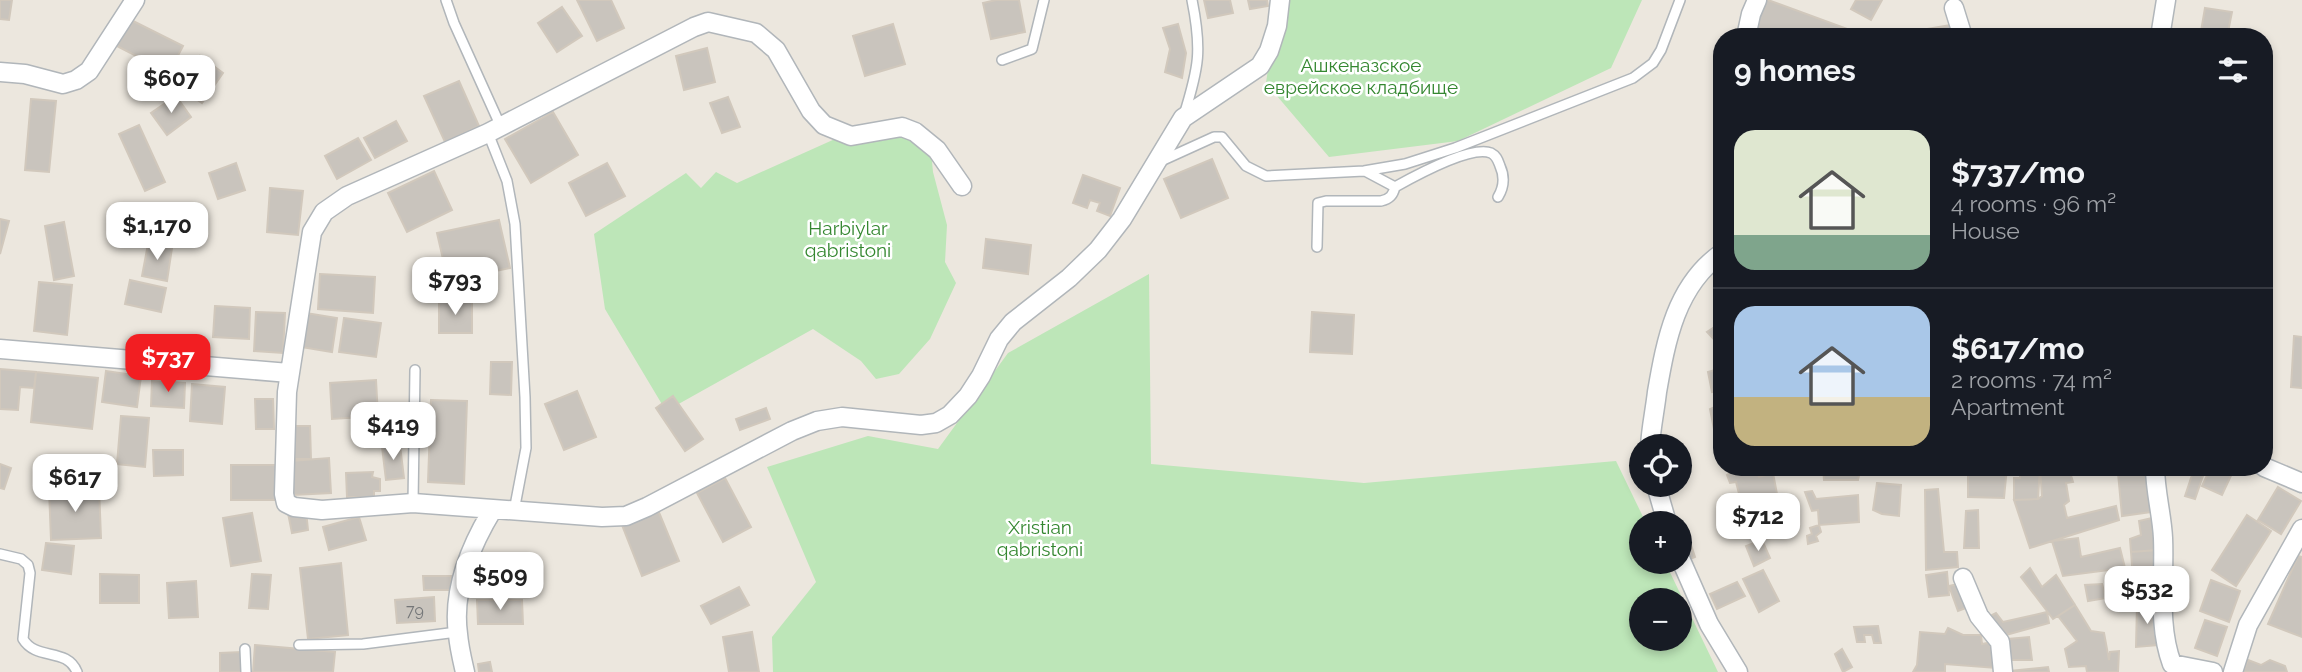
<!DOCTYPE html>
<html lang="en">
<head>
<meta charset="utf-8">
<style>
	body { margin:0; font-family:Raleway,sans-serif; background:#242831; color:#f1f3f6; height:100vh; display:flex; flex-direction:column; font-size:26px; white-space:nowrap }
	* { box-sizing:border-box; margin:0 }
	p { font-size:23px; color:#9ea1a6 }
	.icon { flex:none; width:38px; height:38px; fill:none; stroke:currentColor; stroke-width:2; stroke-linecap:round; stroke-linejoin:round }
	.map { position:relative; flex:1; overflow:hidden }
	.drawer { position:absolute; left:1713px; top:28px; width:560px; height:448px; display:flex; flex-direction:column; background:#171b24; border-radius:28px; box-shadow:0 4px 10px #0003 }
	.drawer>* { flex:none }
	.controls { position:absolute; left:1629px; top:434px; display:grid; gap:14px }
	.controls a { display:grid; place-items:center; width:63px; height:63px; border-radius:50%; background:#171b24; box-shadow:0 4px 10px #0003; font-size:35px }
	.price { position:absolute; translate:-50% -60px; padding:0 16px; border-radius:14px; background:#fff; color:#222; font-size:23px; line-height:46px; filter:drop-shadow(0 2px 4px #0008) }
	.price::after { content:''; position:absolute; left:50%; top:42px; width:21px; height:16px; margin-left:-10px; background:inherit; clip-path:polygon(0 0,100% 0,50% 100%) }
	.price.selected { background:#f21e22; color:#fff }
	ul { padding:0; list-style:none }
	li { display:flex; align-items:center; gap:21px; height:175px; padding:0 21px }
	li+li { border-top:2px solid #363941 }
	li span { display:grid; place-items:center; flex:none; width:196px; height:140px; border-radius:21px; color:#555 }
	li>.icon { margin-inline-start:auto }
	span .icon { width:84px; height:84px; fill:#fffc; stroke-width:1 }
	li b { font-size:30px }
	h2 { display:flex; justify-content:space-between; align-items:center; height:84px; padding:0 21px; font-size:30px }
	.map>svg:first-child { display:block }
	.green { fill:#bde6b8; fill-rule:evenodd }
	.building { fill:#c9c4bd; stroke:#d1c8bc; stroke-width:2 }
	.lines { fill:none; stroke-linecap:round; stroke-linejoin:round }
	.lane-casing { stroke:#b1b6ba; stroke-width:12 }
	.street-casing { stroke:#b1b6ba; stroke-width:21 }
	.lane { stroke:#fff; stroke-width:9 }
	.street { stroke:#fff; stroke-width:18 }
	.labels { text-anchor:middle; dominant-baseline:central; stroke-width:5; stroke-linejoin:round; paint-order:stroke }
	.number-label { font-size:16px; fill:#747678 }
	.park-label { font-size:19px; fill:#348730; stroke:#fff }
</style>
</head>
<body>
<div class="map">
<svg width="2302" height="672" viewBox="0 0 2302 672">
	<rect width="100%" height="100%" fill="#ece7de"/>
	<!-- green -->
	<path class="green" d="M1278,0h364l-31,68 -153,73 -129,16 -63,-74z
		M908,121l22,20 3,31 14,53 -2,37 11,21 -26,56 -31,35 -23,5 -15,-18 -48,-32 -147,82 -61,-102 -11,-75 92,-61 15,15 15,-16 21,11 118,-53z
		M1149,274l2,190 213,19 252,-22 30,62h-4v39h23l53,110h-945l-1,-35 44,-55 -49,-115 101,-31 70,13 70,-96zM1642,600h38v39h-38z"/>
	<!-- building -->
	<path class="building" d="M0,0h12l-3,20 -9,-1z
		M577,0h34l13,28 -27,13z
		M996,0h23l6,32 -34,7 -8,-36z
		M1204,0h26l3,13 -25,5z
		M1248,0h19l1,6 -18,3z
		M1759,0h9l85,31 -2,6h-101z
		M1856,0h26l-11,20 -20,-11z
		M562,7l20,29 -25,16 -19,-29z
		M2205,8l27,4 -5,25h-27z
		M131,20l52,26 -14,27 -52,-27z
		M893,24l12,40 -40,12 -12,-40z
		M1178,24l8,29 -4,25 -17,-6 5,-23 -7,-21z
		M1951,25l1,12h-36l-1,-6z
		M707,48l8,34 -31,8 -8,-34z
		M200,56l23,17 -21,30 -23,-16z
		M459,81l20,45 -34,16 -21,-46z
		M176,96l15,21 -24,18 -16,-22z
		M728,97l12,30 -18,6 -12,-30z
		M31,99l25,2 -7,71 -24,-2z
		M553,112l25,43 -47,28 -26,-44z
		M396,121l11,20 -32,17 -11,-20z
		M139,125l26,57 -20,9 -26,-57z
		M358,138l13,22 -34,19 -12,-23z
		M1212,159l16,39 -47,20 -17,-39z
		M236,163l9,27 -27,9 -9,-26z
		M607,163l18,33 -39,20 -17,-33z
		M434,171l18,39 -45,22 -19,-39z
		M1083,175l37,13 -10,28 -13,-5 3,-8 -10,-3 -3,8 -14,-5z
		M270,188l33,3 -5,44 -31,-3z
		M0,219l9,2 -9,33z
		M499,220l11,48 -62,13 -11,-48z
		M64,222l10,54 -20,4 -9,-54z
		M986,239l45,6 -3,29 -45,-6z
		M148,244l24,4 -5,33 -25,-5z
		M320,274l55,3 -2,36 -55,-4z
		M130,280l36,8 -5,24 -36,-8z
		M39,282l33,3 -5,50 -33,-4z
		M439,300l33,1v32h-33z
		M215,306l35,2 -1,31 -36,-2z
		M256,312l29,1 -2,40 -29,-2z
		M1312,312l42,3 -2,39 -42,-2z
		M306,313l31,5 -5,34 -31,-5z
		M344,318l37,5 -5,34 -37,-5z
		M1722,322v26l-15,-16z
		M2294,336l8,1v51l-11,-1z
		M491,362h21l-1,33 -21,-1z
		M1722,368v22l-10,2 -4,-20z
		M0,369l36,3 -2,16 -14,-1 -2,23 -18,-1z
		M106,371l35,5 -4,31 -35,-5z
		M36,372l62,6 -6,51 -61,-7z
		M376,380l2,36 -46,3 -2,-36z
		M152,381l33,2 -1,25 -33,-2z
		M192,384l33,3 -3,37 -32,-3z
		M577,391l19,46 -32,13 -19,-46z
		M673,396l30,43 -18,12 -29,-43z
		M255,399h18l1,30h-18z
		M431,400l36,1 -3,83 -36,-2z
		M1722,404v34l-6,1 -6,-30z
		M766,408l4,11 -30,11 -4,-11z
		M121,416l28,2 -4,49 -28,-3z
		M294,426h16l1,33h-16z
		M400,445l4,33 -18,2 -4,-33z
		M153,450h30v25l-29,1z
		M329,458l2,35 -38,2 -2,-34z
		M0,464l11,4 -7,21 -4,-1z
		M231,465h47l1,35h-48z
		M1730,467h25l4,10 14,-4 4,21 -17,5 2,9 -18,5 -8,-31 -6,1 -3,-8 5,-3z
		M1823,467h38l-3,13h-34z
		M1979,467h28l-3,31 -36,-1v-22l11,-2z
		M2021,467h19l-2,32 -24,1v-22h6z
		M2118,467h30l-30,6z
		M2148,467l4,45 -30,4 -4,-43z
		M2172,467h34l-11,32 -10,-3 7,-21z
		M2211,467h24l-13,28 -20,-9z
		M2040,469h29l4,13 -7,1 3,18 -5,4 3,13 49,-12 3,14 -89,28 -16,-48 24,-1 4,-3z
		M373,472l-1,5 8,2v12h-6v6h-27l-1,-24z
		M725,478l26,49 -28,15 -26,-49z
		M1877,483l24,2 -2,31 -17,-2 -9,-4z
		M99,487l2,51 -50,2 -2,-51z
		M2278,487l23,14 -20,33 -23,-14z
		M1938,489l6,63h13l1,15 -32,3 -1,-80z
		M1812,491l4,8 42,-4 1,27 -40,3 -1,-15 -6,1 -7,-19z
		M658,510l21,51 -37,15 -20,-51z
		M1978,510l1,38h-15l2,-37z
		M306,511l2,19 -16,3 -4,-20z
		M252,513l9,48 -30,5 -8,-48z
		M2247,515l24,16 -35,55 -24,-16z
		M1767,516l3,13 -16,4 -3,-13z
		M359,517l7,23 -37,10 -6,-23z
		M2152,518l5,32 -26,2 -1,-13 11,-4 -2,-14z
		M1819,525l2,7 -5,4 2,5 -10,3 -1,-8 5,-2 -2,-6z
		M1687,533l8,24 -7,3 -7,-25z
		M2078,538l3,19 39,-9 5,20 -62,8 -11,-35z
		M1762,540l8,18 -16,8 -8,-20z
		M46,543l28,3 -3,28 -29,-4z
		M2157,550v52l-9,4 -2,-12 -12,-2 -3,-40z
		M498,555h33l-1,19 -32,-1z
		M2298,556l4,1v80l-34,-13z
		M341,563l7,72 -40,4 -8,-71z
		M2030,568l12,19 14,-12 19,30 -22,14 -32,-42z
		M1763,570l16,31 -20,11 -16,-33z
		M1947,572l2,23 -20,2 -3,-22z
		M100,574l39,1v28h-39z
		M252,574l19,1 -3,34 -19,-1z
		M423,576h28v14h-27z
		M2211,580l29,11 -11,31 -29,-11z
		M196,581l2,36 -29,1 -2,-35z
		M1737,582l8,14 -28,13 -7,-15z
		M1958,584l11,23 -11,4 -9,-25z
		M2102,584l4,14 -18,3 -3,-16z
		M739,587l10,18 -38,19 -10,-18z
		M434,597l1,24 -38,2 -2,-23z
		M477,600h45l1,24h-45z
		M2075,605l16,26 13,2 5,27 1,-8 9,-1 -1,21h-31l-1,-6 -17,1 -4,-18 12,-8 -19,-25z
		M2137,605l20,1 1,39 -22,2z
		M2047,612l2,11 -47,13 -16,-18 10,-5 7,9z
		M2205,620l22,7 -10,29 -22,-8z
		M1878,626l3,17h-7l-2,-8h-8l1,7h-8l-3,-15z
		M1948,628l15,7h18l1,9 11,-2 3,26 -51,-4v8h-32l4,-7 3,-33 25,2z
		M752,632l7,40h-30l-6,-35z
		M2029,637l3,23h-23l-1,-21z
		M255,645l80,7 -2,20h-80z
		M1842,649l10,18 -9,5 -8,-18z
		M242,652l1,20h-23v-19z
		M2248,660l13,5 9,-5 15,6 2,6h-44z
		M490,662l2,10h-13l-1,-8z
		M2048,667l1,5h-39l-1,-1z"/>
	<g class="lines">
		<defs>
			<path id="lane" d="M446,0l8,23 47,104
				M1002,60l30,-11 12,-49
				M1184,115c15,-48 18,-65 8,-115
				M488,133l19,48 8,43 10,173 1,51 -12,63
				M1159,162l55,-25h8l24,29 20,10 98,-5 41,-7 50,-16 178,-70 20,-15 8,-13 19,-50
				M1395,187c18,-10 76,-42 96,-34 6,3 7,8 9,13 5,11 4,21 -2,31
				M1317,247l1,-44 8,-2h55c9,-2 12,-6 14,-14l-30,-16
				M413,503l2,-133
				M0,554l21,5 7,6 2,8 -7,66c13,22 44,8 54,33
				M299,645l64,-1 94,-12
				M245,649l1,23"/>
			<path id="street" d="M1954,8l9,29
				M1746,37l5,-23 6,-14
				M2160,37l6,-37
				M0,72l25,2 38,10 13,-4 13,-9 46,-71
				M962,186l-25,-36 -22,-18 -13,-5 -51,9 -27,-11 -13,-14 -35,-61 -20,-17 -48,-11 -14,5 -206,106 -141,63 -23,16 -12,20 -25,160 -3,102 2,9 8,4 28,3 91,-7 189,14 24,-1 21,-9 145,-76 25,-10 25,-4 79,8 15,-2 14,-8 18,-19 13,-20 18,-37 14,-17 56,-44 29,-28 24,-31 61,-101 77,-52 9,-15 8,-25 3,-26
				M0,349l289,24
				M1650,446c1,-18 5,-36 7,-54 9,-52 19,-107 65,-139
				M2155,467c0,24 7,48 8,71 2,42 -6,86 9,126l41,8
				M2264,467l38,16
				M1656,485l11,38
				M1680,558l29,66 29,48
				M1963,578l16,38 21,26 3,30
				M465,672c-3,-13 -6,-25 -7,-38 -6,-43 13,-89 35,-125
				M2233,672l15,-47 54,-96"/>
		</defs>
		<!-- lane casing -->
		<use href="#lane" class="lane-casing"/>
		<!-- street casing -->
		<use href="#street" class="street-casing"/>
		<!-- lane -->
		<use href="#lane" class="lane"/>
		<!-- street -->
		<use href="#street" class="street"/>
	</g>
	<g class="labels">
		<!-- number labels -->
		<g class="number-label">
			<text x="415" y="610">79</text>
		</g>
		<!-- park labels -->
		<g class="park-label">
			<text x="1361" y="65">Ашкеназское<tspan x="1361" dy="22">еврейское кладбище</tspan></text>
			<text x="848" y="228">Harbiylar<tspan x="848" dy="22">qabristoni</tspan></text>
			<text x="1040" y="527">Xristian<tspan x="1040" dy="22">qabristoni</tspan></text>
		</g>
	</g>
</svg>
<div class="controls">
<a><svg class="icon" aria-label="locate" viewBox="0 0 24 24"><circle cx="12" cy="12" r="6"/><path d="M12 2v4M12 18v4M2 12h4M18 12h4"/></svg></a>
<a>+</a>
<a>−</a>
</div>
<b class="price" style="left:171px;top:115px">$607</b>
<b class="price" style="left:157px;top:262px">$1,170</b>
<b class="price" style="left:455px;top:317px">$793</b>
<b class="price selected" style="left:168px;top:394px">$737</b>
<b class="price" style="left:393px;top:462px">$419</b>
<b class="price" style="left:75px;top:514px">$617</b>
<b class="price" style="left:1758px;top:553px">$712</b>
<b class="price" style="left:500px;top:612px">$509</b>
<b class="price" style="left:2147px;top:626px">$532</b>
<section class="drawer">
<h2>9 homes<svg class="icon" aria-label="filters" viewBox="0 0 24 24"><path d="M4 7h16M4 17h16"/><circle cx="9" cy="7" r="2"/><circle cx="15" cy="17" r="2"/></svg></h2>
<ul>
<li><span style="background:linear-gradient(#dfe7d0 75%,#7fa58c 0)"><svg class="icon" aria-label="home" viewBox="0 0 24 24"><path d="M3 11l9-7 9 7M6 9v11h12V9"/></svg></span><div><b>$737/mo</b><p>4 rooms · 96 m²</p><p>House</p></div></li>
<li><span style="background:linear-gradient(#a9c7e8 65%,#c2b280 0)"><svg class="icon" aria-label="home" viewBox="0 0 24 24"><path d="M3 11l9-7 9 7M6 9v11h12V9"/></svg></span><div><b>$617/mo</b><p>2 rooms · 74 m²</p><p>Apartment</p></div></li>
</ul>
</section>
</div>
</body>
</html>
